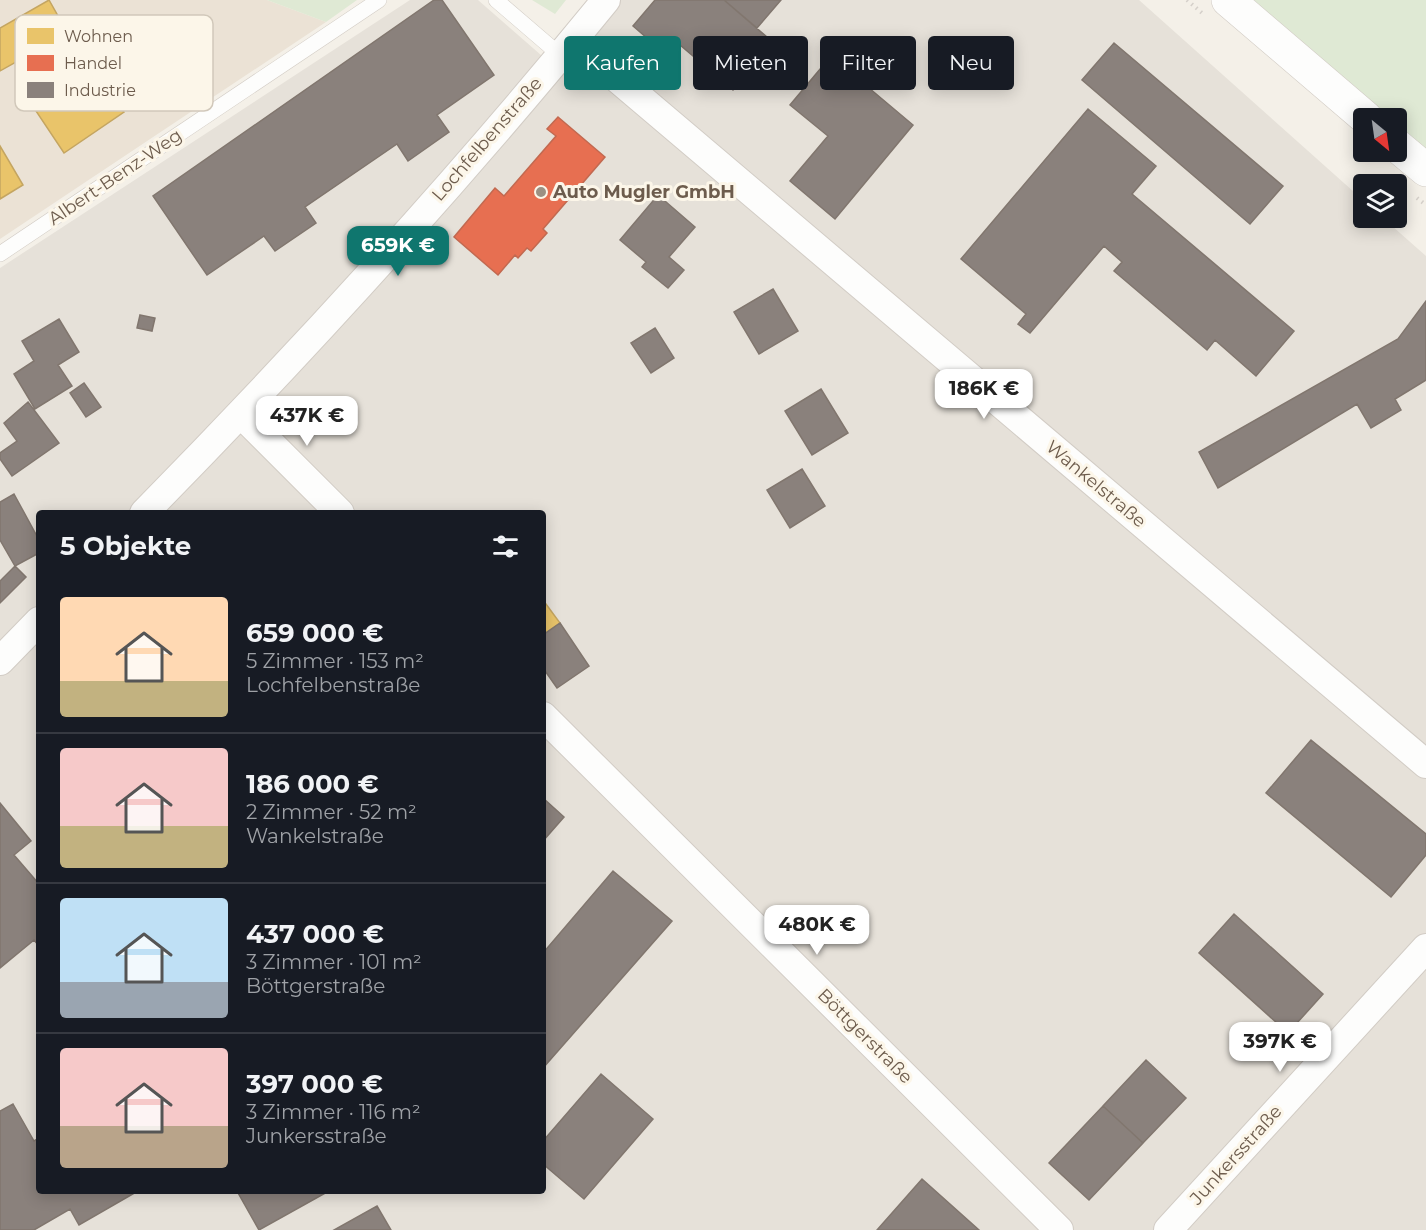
<!DOCTYPE html>
<html lang="de">
<head>
<meta charset="utf-8">
<style>
	body { margin:0; font-family:Montserrat,sans-serif; background:#242831; color:#f1f3f6; height:100vh; display:flex; flex-direction:column; font-size:22px; white-space:nowrap }
	* { box-sizing:border-box; margin:0 }
	p { font-size:20px; color:#9ea1a6 }
	.icon { flex:none; width:33px; height:33px; fill:none; stroke:currentColor; stroke-width:2; stroke-linecap:round; stroke-linejoin:round }
	.map { position:relative; flex:1; overflow:hidden }
	.sheet { position:absolute; left:36px; top:510px; width:510px; height:684px; display:flex; flex-direction:column; background:#171b24; border-radius:6px; box-shadow:0 3px 15px #0003 }
	.sheet>* { flex:none }
	.top-card { position:absolute; left:564px; top:36px; width:570px; height:54px; display:flex; gap:12px }
	.needle { width:39px; rotate:151deg }
	.tools { position:absolute; left:1353px; top:108px; display:grid; gap:12px }
	.tools a { display:grid; place-items:center; width:54px; height:54px; border-radius:6px; background:#171b24; box-shadow:0 3px 15px #0003; font-size:30px }
	.price { position:absolute; translate:-50% -51px; padding:0 14px; border-radius:12px; background:#fff; color:#222; font-size:20px; line-height:39px; filter:drop-shadow(0 2px 3px #0008) }
	.price::after { content:''; position:absolute; left:50%; top:36px; width:18px; height:14px; margin-left:-9px; background:inherit; clip-path:polygon(0 0,100% 0,50% 100%) }
	.price.on { background:#0f766e; color:#fff }
	ul { padding:0; list-style:none }
	li { display:flex; align-items:center; gap:18px; height:150px; padding:0 24px }
	li+li { border-top:2px solid #363941 }
	li span { display:grid; place-items:center; flex:none; width:168px; height:120px; border-radius:6px; color:#555 }
	li>.icon { margin-inline-start:auto }
	span .icon { width:72px; height:72px; fill:#fffc; stroke-width:1 }
	li b { font-size:26px }
	h2 { display:flex; justify-content:space-between; align-items:center; height:72px; padding:0 24px; font-size:26px }
	.pill { padding:0 21px; border-radius:6px; background:#171b24; box-shadow:0 3px 15px #0003; font-size:21px; line-height:54px }
	.pill.on { background:#0f766e; color:#fff }
	.map>svg:first-child { display:block }
	.residential { fill:#ebe2d5 }
	.industrial { fill:#e6e1d9; fill-rule:evenodd }
	.green { fill:#dfe9d4 }
	.homes { fill:#e9c46a; stroke:#c4a561; stroke-width:1.5 }
	.shops { fill:#e76f51; stroke:#c26950; stroke-width:1.5 }
	.industry { fill:#8a817c; stroke:#81766e; stroke-width:1.5 }
	.lines { fill:none; stroke-linecap:round; stroke-linejoin:round }
	.lane-casing { stroke:#d2ccc5; stroke-width:16 }
	.street-casing { stroke:#d2ccc5; stroke-width:30 }
	.secondary-casing { stroke:#d2ccc5; stroke-width:34 }
	.path { stroke:#d5d0ca; stroke-width:4; stroke-dasharray:1.5 4.5; stroke-linecap:butt }
	.lane { stroke:#fdfdfc; stroke-width:15 }
	.street { stroke:#fdfdfc; stroke-width:28 }
	.secondary { stroke:#fdfdfc; stroke-width:33 }
	.poi-dot { fill:#9c9083; stroke:#fcf6e9; stroke-width:2 }
	.labels { text-anchor:middle; dominant-baseline:central; stroke-width:6; stroke-linejoin:round; paint-order:stroke }
	.street-label { font-size:18px; fill:#6d5c4d; stroke:#fcf6e9 }
	.poi-label { font-size:18px; font-weight:bold; fill:#6d5c4d; stroke:#fcf6e9; text-anchor:start }
	.key { fill:#fcf6e9; stroke:#d1c8ba; stroke-width:1.5 }
	.key-label { font-size:16px; fill:#6d5c4d }
</style>
</head>
<body>
<div class="map">
<svg width="1426" height="1230" viewBox="0 0 1426 1230">
	<rect width="100%" height="100%" fill="#f4f0e8"/>
	<!-- residential -->
	<path class="residential" d="M0,0h267l59,22 -326,217z"/>
	<!-- industrial -->
	<path class="industrial" d="M410,0h68l79,69 59,-69h523l224,200 1,18h19l43,38v974h-1426v-962zM39,513h504v678h-504z"/>
	<!-- green -->
	<path class="green" d="M267,0h90l-31,22z
		M532,0h34l-11,14z
		M1251,0h175v151l-29,-25 -1,-8h-8z"/>
	<!-- homes -->
	<path class="homes" d="M49,0l22,39 -45,25 -3,-6 -23,13v-43z
		M96,71l28,41 -60,41 -28,-42z
		M0,146l23,39 -23,14z
		M543,600l17,23 -17,12z"/>
	<!-- shops -->
	<path class="shops" d="M558,117l47,40 -62,72 4,4 -16,18 -4,-3 -9,10 -3,-3 -17,20 -44,-38 41,-49 9,8 52,-60 -9,-7z"/>
	<!-- industry -->
	<path class="industry" d="M434,0h8l52,75 -57,40 12,17 -41,29 -11,-17 -92,63 11,16 -41,28 -11,-15 -57,39 -54,-79z
		M655,0h69l50,43 -41,47 -53,-45 -10,13 -37,-32z
		M724,0h57l-24,28z
		M1114,43l169,143 -33,38 -168,-144z
		M831,56l82,69 -78,94 -45,-38 38,-45 -38,-31z
		M1088,109l68,57 -24,28 162,137 -38,45 -41,-36 -8,10 -93,-79 8,-9 -18,-16 -74,87 -12,-9 8,-10 -65,-55z
		M658,195l37,32 -26,30 15,13 -16,18 -26,-21 4,-5 -26,-22z
		M773,289l25,42 -39,23 -25,-42z
		M1426,301v79l-31,19 6,11 -30,18 -14,-24 -139,84 -19,-36 199,-113z
		M140,315l15,3 -3,13 -15,-3z
		M59,319l20,33 -21,13 14,21 -37,23 -21,-35 20,-13 -12,-20z
		M655,328l19,30 -23,15 -20,-30z
		M84,383l17,24 -15,10 -16,-24z
		M821,389l27,44 -36,22 -27,-44z
		M28,402l31,41 -47,33 -12,-17v-6l17,-12 -13,-18z
		M802,469l23,37 -35,22 -23,-38z
		M14,494l25,46v13l-24,13 -15,-26v-38z
		M15,566l11,11 -26,26v-22z
		M560,623l29,43 -32,22 -14,-20v-33z
		M1311,740l115,94v21l-35,42 -125,-104z
		M543,798l21,19 -21,24z
		M0,803l31,38 -17,14 25,29v62l-5,-6 -34,28z
		M613,871l59,50 -129,147v-115z
		M1234,914l89,80 -35,39 -89,-80z
		M1146,1060l40,38 -43,45 -40,-37z
		M601,1074l52,45 -69,80 -41,-35v-23z
		M13,1104l21,37 5,-3v53h99l-59,34 -9,-16 -36,21h-34v-119z
		M1103,1106l40,37 -54,57 -40,-37z
		M922,1179l57,51h-102z
		M237,1191h92l-70,39z
		M377,1206l14,24h-57z"/>
	<g class="lines">
		<defs>
			<path id="lane" d="M496,0l64,55
				M0,254l379,-254"/>
			<path id="street" d="M573,41l853,723
				M241,414l99,99
				M144,513c161,-164 317,-335 462,-513
				M0,661l39,-40
				M543,716l516,514
				M1168,1230l258,-282"/>
			<path id="secondary" d="M1228,0l138,118
				M1396,145l30,25"/>
		</defs>
		<!-- lane casing -->
		<use href="#lane" class="lane-casing"/>
		<!-- street casing -->
		<use href="#street" class="street-casing"/>
		<!-- secondary casing -->
		<use href="#secondary" class="secondary-casing"/>
		<!-- path -->
		<path class="path" d="M1187,0l15,13
			M1417,198l9,7"/>
		<!-- lane -->
		<use href="#lane" class="lane"/>
		<!-- street -->
		<use href="#street" class="street"/>
		<!-- secondary -->
		<use href="#secondary" class="secondary"/>
	</g>
	<!-- markers -->
	<circle class="poi-dot" cx="541" cy="192" r="6"/>
	<g class="labels">
		<!-- street labels -->
		<g class="street-label">
			<text transform="translate(487 139) rotate(-49)">Lochfelbenstraße</text>
			<text transform="translate(115 177) rotate(-34)">Albert-Benz-Weg</text>
			<text transform="translate(1096 484) rotate(40)">Wankelstraße</text>
			<text transform="translate(865 1036) rotate(45)">Böttgerstraße</text>
			<text transform="translate(1236 1155) rotate(-48)">Junkersstraße</text>
		</g>
		<!-- poi labels -->
		<g class="poi-label">
			<text x="553" y="192">Auto Mugler GmbH</text>
		</g>
	</g>
	<!-- legend -->
	<rect x="15" y="15" width="198" height="96" rx="9" class="key"/>
	<rect x="27" y="28" width="27" height="16" fill="#e9c46a"/>
	<rect x="27" y="55" width="27" height="16" fill="#e76f51"/>
	<rect x="27" y="82" width="27" height="16" fill="#8a817c"/>
	<g class="key-label">
		<text x="64" y="42">Wohnen</text>
		<text x="64" y="69">Handel</text>
		<text x="64" y="96">Industrie</text>
	</g>
</svg>
<div class="tools">
<a><svg class="needle" viewBox="-14 -14 28 28"><path d="M0-13l5 13h-10z" fill="#e53935"/><path d="M0 13l5-13h-10z" fill="#9ea1a6"/></svg></a>
<a><svg class="icon" aria-label="layers" viewBox="0 0 24 24"><path d="M12 4l9 5-9 5-9-5zM3 14l9 5 9-5"/></svg></a>
</div>
<b class="price on" style="left:398px;top:277px">659K €</b>
<b class="price" style="left:984px;top:420px">186K €</b>
<b class="price" style="left:307px;top:447px">437K €</b>
<b class="price" style="left:817px;top:956px">480K €</b>
<b class="price" style="left:1280px;top:1073px">397K €</b>
<div class="top-card">
<a class="pill on">Kaufen</a>
<a class="pill">Mieten</a>
<a class="pill">Filter</a>
<a class="pill">Neu</a>
</div>
<section class="sheet">
<h2>5 Objekte<svg class="icon" aria-label="filters" viewBox="0 0 24 24"><path d="M4 7h16M4 17h16"/><circle cx="9" cy="7" r="2"/><circle cx="15" cy="17" r="2"/></svg></h2>
<ul>
<li><span style="background:linear-gradient(#ffd9b3 70%,#c2b280 0)"><svg class="icon" aria-label="home" viewBox="0 0 24 24"><path d="M3 11l9-7 9 7M6 9v11h12V9"/></svg></span><div><b>659 000 €</b><p>5 Zimmer · 153 m²</p><p>Lochfelbenstraße</p></div></li>
<li><span style="background:linear-gradient(#f6c9c9 65%,#c2b280 0)"><svg class="icon" aria-label="home" viewBox="0 0 24 24"><path d="M3 11l9-7 9 7M6 9v11h12V9"/></svg></span><div><b>186 000 €</b><p>2 Zimmer · 52 m²</p><p>Wankelstraße</p></div></li>
<li><span style="background:linear-gradient(#bfe0f5 70%,#9aa5b1 0)"><svg class="icon" aria-label="home" viewBox="0 0 24 24"><path d="M3 11l9-7 9 7M6 9v11h12V9"/></svg></span><div><b>437 000 €</b><p>3 Zimmer · 101 m²</p><p>Böttgerstraße</p></div></li>
<li><span style="background:linear-gradient(#f6c9c9 65%,#b9a48a 0)"><svg class="icon" aria-label="home" viewBox="0 0 24 24"><path d="M3 11l9-7 9 7M6 9v11h12V9"/></svg></span><div><b>397 000 €</b><p>3 Zimmer · 116 m²</p><p>Junkersstraße</p></div></li>
</ul>
</section>
</div>
</body>
</html>
